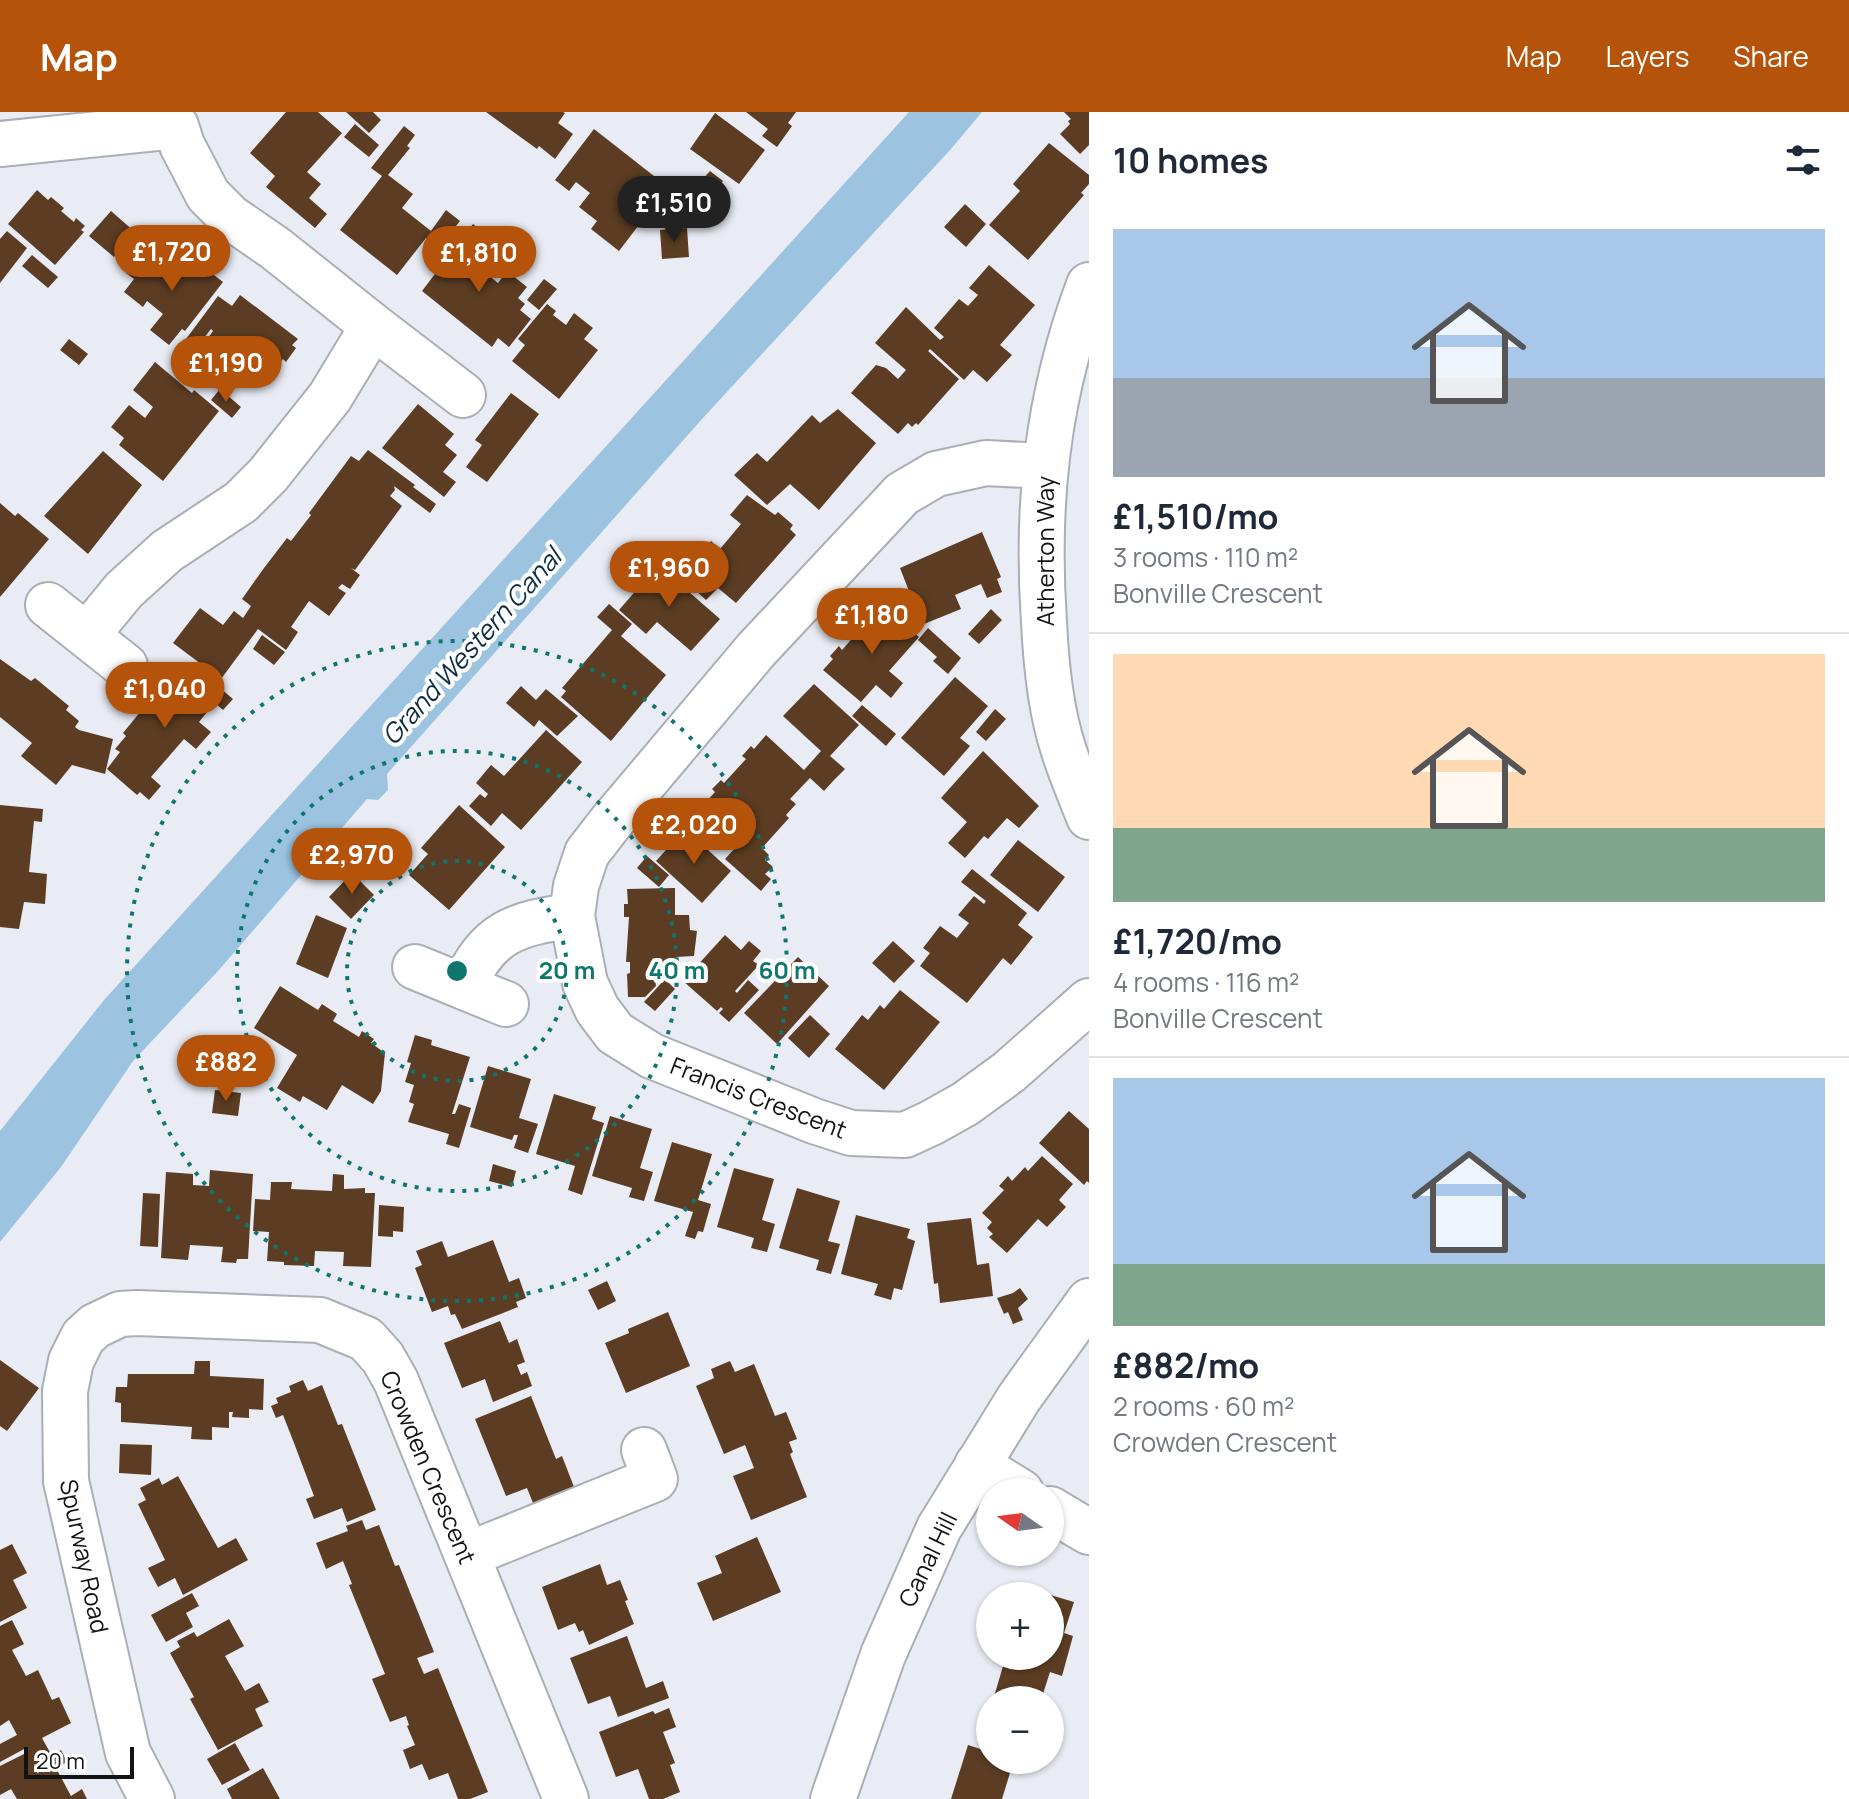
<!DOCTYPE html>
<html lang="en">
<head>
<meta charset="utf-8">
<style>
	body { margin:0; font-family:Manrope,sans-serif; background:#f2f2f3; color:#1f2937; height:100vh; display:flex; flex-direction:column; font-size:30px; white-space:nowrap }
	* { box-sizing:border-box; margin:0 }
	p { font-size:26px; color:#747a83 }
	.icon { flex:none; width:44px; height:44px; fill:none; stroke:currentColor; stroke-width:2; stroke-linecap:round; stroke-linejoin:round }
	.map { position:relative; flex:1; overflow:hidden }
	.details { display:flex; flex-direction:column; background:#fff; width:760px }
	.details>* { flex:none }
	.needle { width:52px; rotate:284deg }
	.buttons { position:absolute; left:976px; top:1366px; display:grid; gap:16px }
	.buttons a { display:grid; place-items:center; width:88px; height:88px; border-radius:50%; background:#fff; box-shadow:0 2px 6px #0004; font-size:40px }
	.scale { position:absolute; left:24px; bottom:20px; width:110px; box-sizing:border-box; padding-left:8px; border:4px solid #111315; border-top:0; font-size:22px; line-height:28px; white-space:nowrap; color:#111315; -webkit-text-stroke:6px #fff; paint-order:stroke }
	.price { position:absolute; translate:-50% -68px; padding:0 18px; border-radius:28px; background:#b45309; color:#fff; font-size:26px; line-height:52px; filter:drop-shadow(0 2px 4px #0008) }
	.price::after { content:''; position:absolute; left:50%; top:48px; width:24px; height:18px; margin-left:-12px; background:inherit; clip-path:polygon(0 0,100% 0,50% 100%) }
	.price.on { background:#222; color:#fff }
	ul { padding:0; list-style:none }
	li { display:grid; align-content:center; gap:16px; height:424px; padding:0 24px }
	li+li { border-top:2px solid #e0e1e3 }
	li span { display:grid; place-items:center; height:248px; border-radius:0px; color:#555 }
	li>.icon { margin-inline-start:auto }
	span .icon { width:144px; height:144px; fill:#fffc; stroke-width:1 }
	li b { font-size:34px }
	h2 { display:flex; justify-content:space-between; align-items:center; height:96px; padding:0 24px; font-size:34px }
	header { display:flex; align-items:center; gap:48px; box-sizing:border-box; height:112px; padding:0 40px; background:#b45309; color:#fff }
	header strong { font-size:38px }
	nav { display:flex; gap:44px; margin-inline-start:auto; font-size:28px }
	main { display:flex; flex:1; min-height:0 }
	.map>svg:first-child { display:block }
	.water { fill:#9cc4e1 }
	.building { fill:#5c3d23 }
	.lines { fill:none; stroke-linecap:round; stroke-linejoin:round }
	.minor-casing { stroke:#aaaeb5; stroke-width:48 }
	.tertiary-casing { stroke:#aaaeb5; stroke-width:48 }
	.minor { stroke:#fff; stroke-width:44 }
	.tertiary { stroke:#fff; stroke-width:44 }
	.ring { fill:none; stroke:#0f766e; stroke-width:4; stroke-dasharray:4 8 }
	.labels { text-anchor:middle; dominant-baseline:central; stroke-width:8; stroke-linejoin:round; paint-order:stroke }
	.street-label { font-size:24px; fill:#111315; stroke:#fff }
	.water-label { font-size:26px; font-style:italic; fill:#0c2d41; stroke:#fff }
	.centre { fill:#0f766e; stroke:#fff; stroke-width:4 }
	.ring-label { font-size:24px; text-anchor:middle; font-weight:bold; fill:#0f766e; stroke:#fff; stroke-width:8; stroke-linejoin:round; paint-order:stroke }
</style>
</head>
<body>
<header>
<strong>Map</strong>
<nav><a>Map</a><a>Layers</a><a>Share</a></nav>
</header>
<main>
<div class="map">
<svg width="1089" height="1687" viewBox="0 0 1089 1687">
	<rect width="100%" height="100%" fill="#e9ecf4"/>
	<!-- water -->
	<path class="water" d="M909,0h73l-31,37 -248,269 -316,356 1,16 -10,10 -11,-1 -149,172 -85,90 -72,106 -61,75v-111l104,-131z"/>
	<!-- building -->
	<path class="building" d="M286,0h32l24,21 -35,39 14,12 -12,14 18,16 -12,14 -49,-41 9,-11 -25,-23z
		M346,0h27l8,8 -12,13z
		M486,0h77l2,1 -7,10 15,11 -18,25 -16,-13 -2,3z
		M746,0h50l-8,11 4,3 -15,21 -15,-11 6,-7z
		M1064,0h25v33l-9,9 -20,-20 10,-10 -2,-3 3,-2z
		M715,1l50,37 -26,34 -49,-35z
		M355,12l24,21 -10,12 -25,-20z
		M404,14l11,9 -8,11 3,2 -22,27 25,19 -11,14 29,23 15,-21 14,11 -21,26 -13,-9 -29,37 -57,-45 42,-54 -11,-8z
		M594,17l74,58 -49,64 -28,-22 6,-8 -18,-14 11,-14 -14,-11 -7,9 -14,-11z
		M1049,31l40,32v9l-8,9 3,2 -56,65 -39,-35 31,-34 -7,-7z
		M710,59l13,10 -8,11 -14,-11z
		M37,78l11,10 3,-3 13,11 -3,3 13,11 2,-4 9,8 -4,4 3,2 -29,33 -47,-41z
		M965,92l21,20 -20,23 -22,-20z
		M111,99l24,21 -21,25 -25,-21z
		M473,112l15,12 -17,25 27,22 9,-12 20,16 -9,11 7,6 -5,6 11,9 -22,28 -11,-9 -6,9 -70,-56z
		M687,116l2,29 -27,2 -2,-29z
		M7,119l20,17 -27,35v-44z
		M141,141l30,23 17,-21 35,27 -38,49 -3,-2 -13,16 -19,-15 13,-16 -16,-13 -4,6 -19,-15 10,-13 -8,-6z
		M32,143l26,22 -10,11 -26,-22z
		M989,153l46,40 -35,40 12,10 -25,27 -14,-12 -9,10 -34,-31 -2,2 31,28 -41,46 -2,-2 -4,4 -4,-4 -10,11 -47,-41 25,-28 10,3 12,11 8,-9 -31,-27 31,-36 34,33 4,-3 -10,-9 25,-29 9,7 10,-11 -9,-7z
		M544,167l13,10 -18,21 -12,-10z
		M240,183l58,44 -6,6 4,3 -10,14 -3,-3 -18,24 -5,-4 -6,8 -22,-19 -2,4 -12,-9 -8,11 -18,-14 21,-29 -2,-2 -14,18 -11,-8 32,-43 14,10z
		M547,192l9,7 -3,4 13,10 8,-12 19,15 -9,11 14,11 -39,49 -47,-38 13,-16 -7,-6z
		M69,227l19,15 -9,11 -19,-15z
		M155,250l37,31 2,-3 25,21 -56,70 -44,-36 5,-7 -13,-11 18,-22 16,13 8,-11 -20,-17z
		M220,277l21,18 -9,11 -21,-18z
		M511,281l28,21 -52,68 -21,-15 16,-22 -7,-5z
		M418,292l36,30 -9,11 12,10 -14,17 13,10 -12,15 -62,-49z
		M838,297l38,34 -57,67 -29,-26 -23,21 -33,-30 23,-22 10,9 45,-47 8,8z
		M368,338l47,35 -2,2 23,17 -6,9 -36,-27 1,4 -5,6 12,10 -47,64 -4,-2 9,7 -10,14 -8,-5 -4,4 8,5 -17,23 -20,-15 -18,26 7,5 -12,18 -28,-21 -37,50 -48,-36 27,-35 23,17 11,-14 9,7 8,-12 -9,-7 22,-31 23,-30 4,3 20,-26 -2,-2 42,-57 8,5z
		M103,339l39,34 -54,69 -44,-38z
		M747,383l28,20 3,-3 15,13 -3,4 6,6 -60,68 -18,-15 -12,12 -32,-29 11,-12 14,12 2,-3 -8,-7 18,-20 9,8 21,-25 -11,-9z
		M0,391l15,13 3,-3 31,26 -49,58z
		M982,420l19,45 -4,2 5,13 -15,6 -6,-14 -26,11 6,14 -37,15 -19,-17 9,-3 -14,-36z
		M658,453l62,54 -29,32 -34,-29 -11,12 -27,-24z
		M609,492l23,20 -11,12 45,39 -55,66 -50,-44 5,-6 -4,-3 50,-58 -15,-13z
		M883,493l36,32 -30,34 14,12 -12,15 -15,-13 -15,17 -38,-32 10,-11 -3,-3 9,-10 3,4 21,-24 -2,-2 8,-10 3,3z
		M991,497l11,11 -23,24 -11,-10z
		M928,516l33,30 -13,16 -15,-13 4,-4 -19,-17z
		M262,523l23,17 -11,13 -21,-16z
		M0,547l31,22 4,-3 34,28 -3,4 13,11 -4,6 4,3 34,9 -8,35 -33,-9 -16,20 -35,-29 11,-13 -32,-26z
		M193,553l40,34 -10,11 -15,-13 -4,5 7,5 -12,15 12,10 -15,17 -12,-10 -33,38 10,9 -12,14 -9,-8 -3,3 -30,-26 13,-17 -5,-3 11,-13 -3,-3 36,-44 4,3 12,-14 23,19 3,-4 -19,-16z
		M955,565l33,29 -28,32 10,8 -26,30 -43,-38z
		M814,572l45,41 -29,31 15,13 -11,11 -10,11 -14,-13 -20,21 6,5 -10,11 3,3 -27,30 7,7 -4,5 8,7 -8,7 6,5 -10,12 -36,-32 22,-24 -3,-3 -4,4 -36,-32 11,-12 -3,-3 9,-9 3,3 22,-24 -4,-3 9,-10 3,3 12,-14 38,35 17,-19 -38,-35z
		M521,574l15,14 10,-11 32,27 -21,20 -18,-16 -5,7 -28,-24z
		M862,593l34,29 -10,12 -34,-30z
		M995,597l11,10 -20,22 -10,-9z
		M546,618l36,32 -61,68 -19,-17 -11,13 -22,-20 11,-12 5,4 3,-4 -12,-11 15,-18 13,11z
		M983,639l56,55 -20,22 -12,-10 -19,21 -4,-3 -19,22 -17,-15 19,-21 -26,-24z
		M0,693l43,4 -1,13 -8,-1 -5,51 18,2 -2,30 -21,-2 -5,27 -19,-2z
		M459,693l46,42 -56,63 -40,-35 19,-21 -7,-6z
		M685,717l46,42 -29,32 -46,-42z
		M1018,728l47,37 -27,35 -48,-37z
		M647,744l22,19 -10,12 -22,-19z
		M972,757l55,44 -9,12 15,12 -22,28 -8,-7 -36,45 -47,-37 10,-13 -7,-5 17,-22 17,12 12,-15 -11,-8 16,-19 10,8 2,-3 -25,-19z
		M352,761l22,22 -23,24 -22,-22z
		M675,776v27h14l1,15 7,1 -3,25 -18,1v20l-21,1 1,8 -11,11h-17l-1,-23 3,-1v-11h-4l3,-45h-5v-13h4l-1,-15z
		M316,803l31,13 -19,50 -32,-14z
		M725,823l16,15 8,-9 12,10 -8,10 6,4 -24,26 2,2 11,-13 11,10 -30,32 -10,-9 4,-4 -2,-2 -4,4 -34,-30z
		M893,829l22,20 -21,22 -22,-20z
		M798,845l31,29 -52,58 -33,-31z
		M665,867l10,10 -20,22 -11,-9z
		M280,874l38,24 4,-6 15,10 -4,7 26,16 3,-6 12,8 -3,4 14,10 -4,38 -8,13 -31,-19 -15,25 -24,-14 -3,6 -23,-14 20,-33 -43,-27z
		M900,878l40,32 -56,68 -49,-41 27,-34 6,5 12,-15 4,4z
		M810,903l20,19 -21,24 -21,-20z
		M415,923l17,5 -1,5 39,12 -18,57h3l4,-10 12,4 -12,40 -13,-4 3,-10 -41,-12 6,-18 -5,-2 5,-17 -9,-3 6,-19 -4,-1z
		M488,954l43,13 -12,39 19,6 -10,29 -14,-5 4,-13h-4l-2,5 -42,-13z
		M215,978l26,3 -3,23 -26,-3z
		M554,982l42,13 -4,12 12,4 -22,72 -14,-5 7,-24 -39,-12z
		M1069,999l20,18v54l-2,-2 -3,4 -45,-42z
		M610,1004l42,13 -12,39 13,4 -9,29 -15,-4 3,-9 -40,-12z
		M672,1030l40,12 -14,46 13,4 -8,28 -5,-1 -3,8 -10,-3 8,-24 -39,-11z
		M1042,1044l31,28 -14,16 7,7 -19,20 -9,-8 -31,34 -18,-16 4,-3 -6,-6 5,-6 -10,-9 22,-23 -5,-4 9,-10 4,5 13,-14 3,4z
		M493,1052l23,7 -4,16 -23,-6z
		M734,1056l40,11 -12,41 13,4 -8,28 -16,-4 3,-10 -37,-11z
		M210,1058l43,4 -5,85h-11l-1,4 -15,-1 2,-15 -33,-2 -2,15 -27,-2 5,-86 27,2v11l16,1z
		M333,1062l11,1v14l21,-1v5h10l-4,74 -28,-1 1,-14 -29,-1 -1,15 -30,-1v-3l-17,-1 2,-29 -16,-1 2,-32 15,1 1,-18h21l-1,7 41,2z
		M797,1076l43,13 -12,40 12,3 -9,30 -15,-4 3,-10 -40,-12z
		M143,1081l17,1 -2,53 -18,-1z
		M379,1093l25,2 -1,25 -10,-1v6l-15,-1z
		M856,1103l54,14 -3,9 8,3 -13,49 -8,-2 -3,12 -17,-5 4,-11 -37,-10z
		M971,1106l6,47 12,-2 4,33 -53,7 -2,-20 -4,1 -7,-61z
		M493,1128l16,42 10,-4 7,20 -10,4 2,5 -56,22 -7,-15 -4,1 -3,-9 -16,6 -17,-44 7,-3 -6,-14 26,-10 6,16z
		M607,1169l9,20 -18,9 -10,-20z
		M1020,1176l8,11 -10,9 5,12 -10,4 -5,-12 -4,2 -7,-16 16,-5z
		M668,1200l22,54 -64,27 -21,-50 24,-10 -1,-4z
		M500,1209l9,22 8,-4 8,23 -8,3 4,10 6,-3 5,14 -39,16 -8,-23 -23,9 -18,-45z
		M0,1248l39,28 -32,43 -7,-5z
		M195,1249h15v15l54,3 -1,31 -14,-1v9l-17,-1 1,-5h-4v16l-17,-1v13l-21,-1 1,-12 -71,-5v-19l-6,-1 1,-15h11l1,-13h66z
		M730,1249l5,11 19,-8 21,52 11,-4 11,27 -8,3 4,10 -3,2 17,43 -56,23 -18,-44 21,-8 -9,-23 -21,9 -28,-68 18,-8 -3,-9z
		M303,1268l5,11 14,-6 16,40 4,-1 34,86 -29,12 -5,-14 -28,11 -8,-20 8,-3 -20,-53 -11,-28 -7,3 -5,-12 7,-3 -2,-5 15,-6 -2,-6z
		M531,1284l25,63 6,-3 12,31 -41,16 -6,-15 -21,8 -31,-77z
		M120,1332l32,1 -1,30 -32,-2z
		M178,1364l40,72 18,-10 12,22 -65,35 -8,-17 -17,9 -10,-19 17,-8 -27,-56 8,-4 -6,-12 19,-10 3,7z
		M362,1408l4,10 13,-5 16,41 4,-1 35,87 -17,6 7,16 14,-6 50,124 -18,7h-12l-10,-26 -19,7 -7,-16 -12,5 -7,-19 12,-5 -8,-19 2,-1 -3,-9 -16,6 -18,-43 13,-5 -36,-89 3,-1 -9,-23 -17,8 -10,-26 32,-12 -2,-5z
		M757,1425l24,55 -68,29 -16,-38 25,-10 -7,-17z
		M12,1432l15,29 -14,7 14,28 -27,14v-72z
		M600,1452l7,21 13,-5 8,20 -3,1 9,23 -45,21 -6,-15 -4,2 -4,-9 -17,7 -16,-43z
		M1027,1476l47,14 -10,31 9,3 -11,40 -12,-4 -9,28h-48l13,-44h44v-60h-26z
		M192,1481l7,13 -13,7 7,14 -27,15 -15,-27z
		M229,1507l15,27 -19,10 20,35 14,-8 10,19 -14,7 8,17 -45,24 -28,-51 4,-2 -24,-44 10,-6 -3,-6 17,-9 3,5z
		M12,1508l12,24 -12,6 14,26 12,-6 14,30 7,-3 12,26 -29,15 10,18 9,-6 6,12 -11,6 15,28 11,-7 5,10h-70l-6,-10 -11,6v-29l28,-14 -2,-4 -26,14v-18l17,-9 -8,-15 -9,6v-100z
		M627,1524l19,52 17,-7 6,17 -51,19 -8,-21 -22,8 -18,-46z
		M669,1596l7,19 -13,5 12,31 -5,2 10,27 -17,7h-14l-11,-30 -22,8 -17,-45 54,-21 2,3z
		M990,1598v37l-11,-4z
		M235,1631l15,27 -28,15 -15,-26z
		M968,1633l22,7v8h24l-12,39h-51z
		M263,1656l17,31h-48l-5,-10z"/>
	<g class="lines">
		<defs>
			<path id="minor" d="M0,32l176,-18 6,19 26,50 22,22 45,31 98,78 -43,71 -62,78 -27,27 -74,49 -43,39 -37,45
				M1089,173c-42,112 -53,219 -45,337 2,42 6,86 19,126 7,23 17,46 26,69
				M373,214l90,69
				M1044,354l-58,-3 -50,11 -34,20 -146,156 -145,172 -24,31 -11,33 -4,30 13,67 12,26 18,24 37,23 162,65 37,12 54,2 26,-12 34,-19 44,-32 80,-71
				M48,493l77,61
				M415,855l49,20c22,-55 53,-64 108,-71
				M464,875l42,17
				M977,1353l44,27
				M1050,1397l39,23
				M467,1443l188,-76 -11,-29
				M152,1687l-24,-46 -62,-272 -1,-90 6,-30 12,-24 12,-11 25,-12 17,-1 183,7 46,19 17,19 13,23 170,418"/>
			<path id="tertiary" d="M833,1687l50,-144 56,-127 80,-130 70,-97"/>
		</defs>
		<!-- minor casing -->
		<use href="#minor" class="minor-casing"/>
		<!-- tertiary casing -->
		<use href="#tertiary" class="tertiary-casing"/>
		<!-- minor -->
		<use href="#minor" class="minor"/>
		<!-- tertiary -->
		<use href="#tertiary" class="tertiary"/>
	</g>
	<!-- distance rings -->
	<g class="ring">
		<circle cx="457" cy="859" r="110"/>
		<circle cx="457" cy="859" r="220"/>
		<circle cx="457" cy="859" r="330"/>
	</g>
	<g class="labels">
		<!-- street labels -->
		<g class="street-label">
			<text transform="translate(1044 439) rotate(-90)">Atherton Way</text>
			<text transform="translate(759 985) rotate(21)">Francis Crescent</text>
			<text transform="translate(429 1355) rotate(67)">Crowden Crescent</text>
			<text transform="translate(85 1444) rotate(78)">Spurway Road</text>
			<text transform="translate(927 1447) rotate(-64)">Canal Hill</text>
		</g>
		<!-- water labels -->
		<g class="water-label">
			<text transform="translate(471 534) rotate(-48)">Grand Western Canal</text>
		</g>
	</g>
	<circle cx="457" cy="859" r="12" class="centre"/>
	<g class="ring-label">
		<text x="567" y="867">20 m</text>
		<text x="677" y="867">40 m</text>
		<text x="787" y="867">60 m</text>
	</g>
</svg>
<div class="buttons">
<a><svg class="needle" viewBox="-14 -14 28 28"><path d="M0-13l5 13h-10z" fill="#e53935"/><path d="M0 13l5-13h-10z" fill="#747a83"/></svg></a>
<a>+</a>
<a>−</a>
</div>
<div class="scale">20 m</div>
<b class="price on" style="left:674px;top:132px">£1,510</b>
<b class="price" style="left:172px;top:181px">£1,720</b>
<b class="price" style="left:479px;top:182px">£1,810</b>
<b class="price" style="left:226px;top:292px">£1,190</b>
<b class="price" style="left:669px;top:497px">£1,960</b>
<b class="price" style="left:872px;top:544px">£1,180</b>
<b class="price" style="left:165px;top:618px">£1,040</b>
<b class="price" style="left:694px;top:754px">£2,020</b>
<b class="price" style="left:352px;top:784px">£2,970</b>
<b class="price" style="left:226px;top:991px">£882</b>
</div>
<section class="details">
<h2>10 homes<svg class="icon" aria-label="filters" viewBox="0 0 24 24"><path d="M4 7h16M4 17h16"/><circle cx="9" cy="7" r="2"/><circle cx="15" cy="17" r="2"/></svg></h2>
<ul>
<li><span style="background:linear-gradient(#a9c7e8 60%,#9aa5b1 0)"><svg class="icon" aria-label="home" viewBox="0 0 24 24"><path d="M3 11l9-7 9 7M6 9v11h12V9"/></svg></span><div><b>£1,510/mo</b><p>3 rooms · 110 m²</p><p>Bonville Crescent</p></div></li>
<li><span style="background:linear-gradient(#ffd9b3 70%,#7fa58c 0)"><svg class="icon" aria-label="home" viewBox="0 0 24 24"><path d="M3 11l9-7 9 7M6 9v11h12V9"/></svg></span><div><b>£1,720/mo</b><p>4 rooms · 116 m²</p><p>Bonville Crescent</p></div></li>
<li><span style="background:linear-gradient(#a9c7e8 75%,#7fa58c 0)"><svg class="icon" aria-label="home" viewBox="0 0 24 24"><path d="M3 11l9-7 9 7M6 9v11h12V9"/></svg></span><div><b>£882/mo</b><p>2 rooms · 60 m²</p><p>Crowden Crescent</p></div></li>
</ul>
</section>
</main>
</body>
</html>
